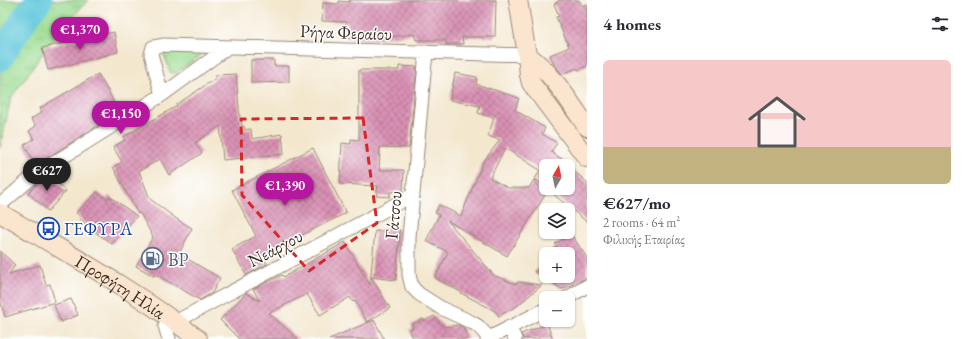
<!DOCTYPE html>
<html lang="en">
<head>
<meta charset="utf-8">
<style>
	body { margin:0; font-family:"EB Garamond",serif; background:#f7f7f7; color:#2b2b33; height:100vh; display:flex; flex-direction:column; font-size:15px; white-space:nowrap }
	* { box-sizing:border-box; margin:0 }
	p { font-size:13px; color:#7c7c81 }
	.icon { flex:none; width:22px; height:22px; fill:none; stroke:currentColor; stroke-width:2; stroke-linecap:round; stroke-linejoin:round }
	.map { position:relative; flex:1; overflow:hidden }
	.side { display:flex; flex-direction:column; background:#fff; width:380px }
	.side>* { flex:none }
	.needle { width:26px; rotate:9deg }
	.buttons { position:absolute; left:539px; top:159px; display:grid; gap:8px }
	.buttons a { display:grid; place-items:center; width:36px; height:36px; border-radius:6px; background:#fff; box-shadow:0 1px 3px #0004; font-size:20px }
	.price { position:absolute; translate:-50% -34px; padding:0 9px; border-radius:14px; background:#b5179e; color:#fff; font-size:13px; line-height:26px; filter:drop-shadow(0 1px 2px #0008) }
	.price::after { content:''; position:absolute; left:50%; top:24px; width:12px; height:9px; margin-left:-6px; background:inherit; clip-path:polygon(0 0,100% 0,50% 100%) }
	.price.current { background:#222; color:#fff }
	ul { padding:0; list-style:none }
	li { display:grid; align-content:center; gap:8px; height:212px; padding:0 16px }
	li+li { border-top:1px solid #e1e1e2 }
	li span { display:grid; place-items:center; height:124px; border-radius:6px; color:#555 }
	li>.icon { margin-inline-start:auto }
	span .icon { width:72px; height:72px; fill:#fffc; stroke-width:1 }
	li b { font-size:17px }
	h2 { display:flex; justify-content:space-between; align-items:center; height:48px; padding:0 16px; font-size:17px }
	main { display:flex; flex:1; min-height:0 }
	.map>svg:first-child { display:block }
	.green { fill:#9cdc91; stroke:#6c8358 }
	.park { fill:url(#park-tufts); stroke:#6c8358 }
	.lines { fill:none; stroke-linecap:round; stroke-linejoin:round }
	.river { stroke:#60c8db; stroke-width:27 }
	.building { fill:url(#building-cross-hatch) }
	.street-casing { stroke:#978876; stroke-width:15 }
	.secondary-casing { stroke:#978876; stroke-width:20 }
	.street { stroke:#fff; stroke-width:13 }
	.secondary { stroke:#fce5cf; stroke-width:18 }
	.marked { fill:none; stroke:#d62828; stroke-width:3; stroke-dasharray:8 5; stroke-linejoin:round }
	.labels { text-anchor:middle; dominant-baseline:central; stroke-width:3; stroke-linejoin:round; paint-order:stroke }
	.street-label { font-size:18px; fill:#3b2a1e; stroke:#fff }
	.transit-label { font-size:18px; fill:#164399; stroke:#fff; text-anchor:start }
	.service-label { font-size:18px; fill:#4e5e75; stroke:#fff; text-anchor:start }
</style>
</head>
<body>
<main>
<div class="map">
<svg width="587" height="339" viewBox="0 0 587 339">
	<defs>
		<pattern id="park-tufts" width="24" height="20" patternUnits="userSpaceOnUse"><rect width="24" height="20" fill="#9cdc91"/><path d="M3 7l-1-3M5 7V3M7 7l1-3M15 17l-1-3M17 17v-4M19 17l1-3" fill="none" stroke="#87bd7d"/></pattern>
		<pattern id="building-cross-hatch" width="8" height="8" patternUnits="userSpaceOnUse"><rect width="8" height="8" fill="#d991b4"/><path d="M0 0l8 8M0 8l8-8" fill="none" stroke="#b17792"/></pattern>
	</defs>
	<rect width="100%" height="100%" fill="#fff"/>
	<filter id="ink" filterUnits="userSpaceOnUse"><feTurbulence type="fractalNoise" baseFrequency=".025" numOctaves="2"/><feDisplacementMap in="SourceGraphic" scale="8" xChannelSelector="R" yChannelSelector="G"/><feConvolveMatrix kernelMatrix="1 2 1 2 8 2 1 2 1" color-interpolation-filters="sRGB"/></filter>
	<filter id="wash" filterUnits="userSpaceOnUse"><feTurbulence type="fractalNoise" baseFrequency=".012" numOctaves="4" result="noise"/><feDisplacementMap in="SourceGraphic" scale="16" xChannelSelector="R" yChannelSelector="G"/><feGaussianBlur stdDeviation="0.9" result="paint"/><feColorMatrix in="noise" values="0 0 0 0 0 0 0 0 0 0 0 0 0 0 0 0 0 1.4 0 .05"/><feComposite in="paint" operator="in"/></filter>
	<g filter="url(#wash)">
		<rect width="100%" height="100%" fill="#f3e7ce"/>
		<!-- green -->
		<path class="green" d="M163,51h44l-31,22h-4l-2,-1z"/>
		<!-- park -->
		<path class="park" d="M0,0h88l-35,39 -42,59 -11,50z"/>
		<g class="lines">
			<!-- river -->
			<path class="river" d="M0,58l27,-43 12,-15"/>
		</g>
		<g id="blocks">
			<!-- building -->
			<path class="building" d="M349,0h147l-1,37h-33l1,7h-17v-4h-30l-2,-6 -34,4v1l-34,-1 1,-16 -25,-1 1,-18 16,1v-3l10,1z
				M560,0h19l3,6 5,-2v62l-9,4 -1,-2 -15,6 -8,-10 -4,-9 19,-8 -13,-30 3,-1 -5,-12z
				M114,32l4,20 -70,18 -6,-22z
				M251,60h23v6h15v16l-38,1z
				M399,66l18,1 -8,81 -29,-1 -1,23h25l-1,21 -13,1v5l-14,-1 2,-10 -38,-2 2,-41 9,1v-5l8,1v-70h40z
				M455,73l22,4 -1,7 43,14 -4,12 30,18 -3,6 15,9 -6,9 15,10 -1,2 2,2h-21v22h22v-22l19,16v40l-52,-43 5,-9 -35,-22 -15,30 18,10h21l5,-8 11,15 -38,61 -59,-35 43,51 4,4 21,8 2,-2 24,3 -24,20 -19,11 -4,-5 -34,-18v-1l-26,-14 13,-26 -22,-11 13,-26 -4,-2 4,-8 22,11 22,-54 17,-22 -12,-4 6,-18 -16,-5 2,-7 -30,-6z
				M98,74l20,35 -17,10 2,3 -67,43 -12,-20 10,-6 -5,-8 7,-5 -5,-7 11,-7 -2,-4z
				M236,74l4,45h1l1,7h2l1,4 6,-1 1,10 30,-5 2,20 -61,6 -3,-34 -25,17 7,10 -33,22 -9,-16 -21,12 11,28 28,21 14,8 -13,26 41,24 -8,15 -12,7 -45,-26 -1,2 -18,-10 17,-29 -13,-24 -2,1 -25,-47 9,-5 -9,-15 12,-7 -2,-3 54,-31 -1,-1 40,-27v-3z
				M313,148l33,65 -84,42 5,9 -21,11 -14,-26 24,-13 -24,-46z
				M49,175l17,16 -18,20 -20,-18 13,-13z
				M97,192l10,7 2,-3 28,20 -25,28 -18,-13 -15,-13 1,-2 -4,-3z
				M384,229l16,1 -4,50 -25,-3 19,31 -23,14 -12,-21 -2,1 -3,-5 -30,18 -13,-21 -38,19 29,26h-59l-19,-19 26,-27 14,8 -7,-12 29,-14 2,2 61,-35 25,43 5,-54h8z
				M571,234l16,24v20l-25,11 -28,-17 12,-9v13h22v-22h-12l-3,-5 4,-3 -2,-2z
				M0,251l15,14 -6,9 31,-9 6,20 4,-1 5,18 -50,15 -5,-17z
				M71,299l7,16 -17,7 -7,-17z
				M434,316l10,11 14,-2 5,2 5,12h-54l-5,-9 4,-2 -2,-3 12,-6 1,2z
				M374,320l10,19h-55z
				M547,324l6,15h-30l-2,-5z"/>
		</g>
	</g>
	<g filter="url(#ink)">
		<use href="#blocks" fill-opacity="0" stroke="#978876" stroke-width="1"/>
		<g class="lines">
			<defs>
				<path id="street" d="M426,52l-17,185v38l3,12 7,7 22,14 32,15 5,3 11,12
					M162,95l-11,-41 2,-7 10,-2 364,10
					M0,205l36,-31 126,-79 66,-48
					M567,298l20,-12
					M175,322l238,-127
					M165,326l4,13
					M509,327l6,12
					M487,339l59,-30"/>
				<g id="secondary">
					<path d="M518,0l9,55 2,20 2,8 56,75"/>
					<path d="M527,55c26,18 42,46 60,72"/>
					<path id="s1" d="M0,213c67,40 136,78 198,126"/>
				</g>
			</defs>
			<!-- street casing -->
			<use href="#street" class="street-casing"/>
			<!-- secondary casing -->
			<use href="#secondary" class="secondary-casing"/>
			<!-- street -->
			<use href="#street" class="street"/>
			<!-- secondary -->
			<use href="#secondary" class="secondary"/>
		</g>
	</g>
	<!-- marked area -->
	<path class="marked" d="M363,118l14,105 -68,48 -67,-76 -1,-76z"/>
	<!-- icons -->
	<defs>
		<symbol id="bus-ring" viewBox="-11 -11 22 22"><circle r="9.5" fill="#fff" stroke="#1a4fb4" stroke-width="1.5"/><path d="M-5-6H5V4H4V6H2V4H-2V6H-4V4H-5ZM-3.5-4V0h7V-4ZM-3.5 1.2v1.5H-2V1.2ZM2 1.2v1.5H3.5V1.2Z" fill="#1a4fb4"/></symbol>
		<symbol id="fuel-ring" viewBox="-11 -11 22 22"><circle r="9.5" fill="#fff" stroke="#5c6f8a" stroke-width="1.5"/><path d="M-5.5-6h7V0h2V4h1.3V-2.5L3-4.5l.8-.8L6-3V5H2.5V1h-1V6h-7ZM-4.2-4.7v3.2H.2V-4.7Z" fill="#5c6f8a"/></symbol>
	</defs>
	<g fill-rule="evenodd">
		<use href="#bus-ring" x="36" y="216" width="25" height="25"/>
		<use href="#fuel-ring" x="140" y="246" width="25" height="25"/>
	</g>
	<g class="labels">
		<!-- street labels -->
		<g class="street-label">
			<text transform="translate(346 32) rotate(2)">Ρήγα Φεραίου</text>
			<text transform="translate(393 215) rotate(-85)">Γάτσου</text>
			<text transform="translate(275 248) rotate(-28)">Νεάρχου</text>
			<text stroke="none"><textPath href="#s1" startOffset="141">Προφήτη Ηλία</textPath></text>
		</g>
		<!-- transit labels -->
		<g class="transit-label">
			<text x="64" y="228">ΓΕΦΥΡΑ</text>
		</g>
		<!-- service labels -->
		<g class="service-label">
			<text x="168" y="259">BP</text>
		</g>
	</g>
</svg>
<div class="buttons">
<a><svg class="needle" viewBox="-14 -14 28 28"><path d="M0-13l5 13h-10z" fill="#e53935"/><path d="M0 13l5-13h-10z" fill="#7c7c81"/></svg></a>
<a><svg class="icon" aria-label="layers" viewBox="0 0 24 24"><path d="M12 4l9 5-9 5-9-5zM3 14l9 5 9-5"/></svg></a>
<a>+</a>
<a>−</a>
</div>
<b class="price" style="left:80px;top:51px">€1,370</b>
<b class="price" style="left:121px;top:135px">€1,150</b>
<b class="price current" style="left:47px;top:192px">€627</b>
<b class="price" style="left:285px;top:207px">€1,390</b>
</div>
<section class="side">
<h2>4 homes<svg class="icon" aria-label="filters" viewBox="0 0 24 24"><path d="M4 7h16M4 17h16"/><circle cx="9" cy="7" r="2"/><circle cx="15" cy="17" r="2"/></svg></h2>
<ul>
<li><span style="background:linear-gradient(#f6c9c9 70%,#c2b280 0)"><svg class="icon" aria-label="home" viewBox="0 0 24 24"><path d="M3 11l9-7 9 7M6 9v11h12V9"/></svg></span><div><b>€627/mo</b><p>2 rooms · 64 m²</p><p>Φιλικής Εταιρίας</p></div></li>
</ul>
</section>
</main>
</body>
</html>
